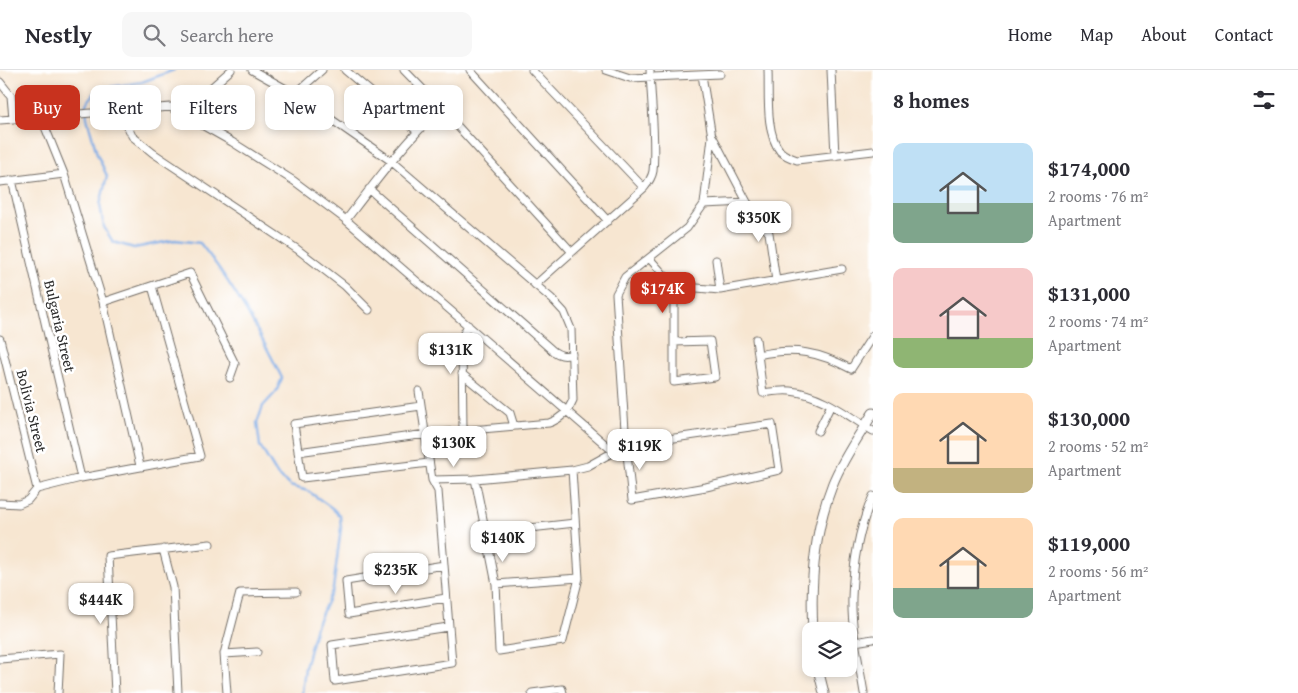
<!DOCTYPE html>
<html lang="en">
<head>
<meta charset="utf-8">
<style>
	body { margin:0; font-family:"Gentium Book Plus",serif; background:#f7f7f7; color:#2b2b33; height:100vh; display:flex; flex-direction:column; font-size:19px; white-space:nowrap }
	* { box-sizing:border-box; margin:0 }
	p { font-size:16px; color:#7c7c81 }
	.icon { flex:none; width:28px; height:28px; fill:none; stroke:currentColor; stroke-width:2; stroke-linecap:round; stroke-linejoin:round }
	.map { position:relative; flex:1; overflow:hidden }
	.drawer { display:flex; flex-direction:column; background:#fff; width:425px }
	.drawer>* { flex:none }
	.banner { position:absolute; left:15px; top:15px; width:475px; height:45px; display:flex; gap:10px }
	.fabs { position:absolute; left:802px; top:552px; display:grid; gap:10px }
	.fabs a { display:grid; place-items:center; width:55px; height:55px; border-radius:10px; background:#fff; box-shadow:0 2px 8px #0003; font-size:25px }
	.price { position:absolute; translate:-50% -42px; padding:0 11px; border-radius:10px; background:#fff; color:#222; font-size:16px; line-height:32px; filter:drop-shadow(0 1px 2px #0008) }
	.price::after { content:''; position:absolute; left:50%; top:30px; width:15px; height:11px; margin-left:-8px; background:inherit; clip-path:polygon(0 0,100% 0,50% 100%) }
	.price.active { background:#c8321e; color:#fff }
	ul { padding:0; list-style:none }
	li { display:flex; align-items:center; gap:15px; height:125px; padding:0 20px }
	li span { display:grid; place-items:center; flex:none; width:140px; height:100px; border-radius:10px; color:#555 }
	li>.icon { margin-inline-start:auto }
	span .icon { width:60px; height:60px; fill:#fffc; stroke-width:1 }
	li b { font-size:21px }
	h2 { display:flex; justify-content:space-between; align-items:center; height:60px; padding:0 20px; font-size:21px }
	.tag { padding:0 18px; border-radius:10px; background:#fff; box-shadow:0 2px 8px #0003; font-size:18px; line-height:45px }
	.tag.active { background:#c8321e; color:#fff }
	header { display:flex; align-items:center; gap:30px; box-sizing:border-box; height:70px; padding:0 25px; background:#fff; border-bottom:1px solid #e1e1e2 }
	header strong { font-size:24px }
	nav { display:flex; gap:28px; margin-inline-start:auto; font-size:18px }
	.search { width:350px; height:45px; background:#f7f7f7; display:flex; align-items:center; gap:12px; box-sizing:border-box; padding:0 18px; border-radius:10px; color:#7c7c81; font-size:19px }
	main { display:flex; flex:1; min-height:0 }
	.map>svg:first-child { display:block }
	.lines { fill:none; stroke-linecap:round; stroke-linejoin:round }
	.stream { stroke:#7baae5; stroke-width:2.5 }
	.minor-casing { stroke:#726c65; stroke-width:9 }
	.tertiary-casing { stroke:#726c65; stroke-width:11 }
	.minor { stroke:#fff; stroke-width:7 }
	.tertiary { stroke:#fff; stroke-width:9 }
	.labels { text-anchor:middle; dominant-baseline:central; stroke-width:5; stroke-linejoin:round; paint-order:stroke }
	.street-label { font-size:15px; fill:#2b2b2b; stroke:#fff }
</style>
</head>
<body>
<header>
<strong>Nestly</strong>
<div class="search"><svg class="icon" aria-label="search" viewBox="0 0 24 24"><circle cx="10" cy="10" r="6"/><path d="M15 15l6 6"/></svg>Search here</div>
<nav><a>Home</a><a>Map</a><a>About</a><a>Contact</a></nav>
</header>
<main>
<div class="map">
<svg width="873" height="623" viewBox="0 0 873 623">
	<rect width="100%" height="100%" fill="#fff"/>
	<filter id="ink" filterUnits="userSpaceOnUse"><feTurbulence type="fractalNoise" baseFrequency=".02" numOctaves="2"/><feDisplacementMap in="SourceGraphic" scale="10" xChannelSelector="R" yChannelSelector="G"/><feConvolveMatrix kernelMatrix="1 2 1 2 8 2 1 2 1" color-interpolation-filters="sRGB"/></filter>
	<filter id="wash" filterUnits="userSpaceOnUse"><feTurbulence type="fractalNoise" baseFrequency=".0096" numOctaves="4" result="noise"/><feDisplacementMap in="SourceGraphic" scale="20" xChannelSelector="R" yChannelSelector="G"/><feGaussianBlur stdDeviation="1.12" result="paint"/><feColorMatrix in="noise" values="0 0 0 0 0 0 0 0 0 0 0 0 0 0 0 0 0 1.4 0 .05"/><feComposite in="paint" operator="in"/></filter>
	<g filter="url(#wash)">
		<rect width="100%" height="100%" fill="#f7e6d1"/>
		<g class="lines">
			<!-- stream -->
			<path class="stream" d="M174,0l-32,12 -44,7 -12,15 1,14 10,36 10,22 -7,29 4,22 9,15 21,6 41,-8 25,3c33,41 59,88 82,135l-6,14 -13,14 -6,17 3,23 17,28 13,12 18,5 24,17 8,8 1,12 -8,61 -17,37 -11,42 -3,25"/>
		</g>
	</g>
	<g filter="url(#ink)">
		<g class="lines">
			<defs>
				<path id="minor" d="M252,0l43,24 96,67 161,138 12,13 7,17 2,71c-5,12 -12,19 -24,23l-123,11 -128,18
					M345,0l72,61
					M404,0l37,38 130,143
					M470,0l138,151
					M532,0l112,118
					M606,0l24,8 90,-4
					M768,0c1,22 -3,63 12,81 5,5 11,7 17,9l76,-9
					M831,0l4,86
					M0,12l11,14 2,23
					M295,24l27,-24
					M172,38l60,34 62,39 52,39 268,232
					M121,42l11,24 21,17 144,96 48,37 24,24
					M41,47l23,57 39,128 37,164
					M0,50l184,-14 12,-5 35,-31
					M713,67l34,65 22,31 7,48
					M12,110l69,298
					M0,112l64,-8
					M369,119l184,162c6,4 11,6 19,3
					M704,134l43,-2
					M346,150c30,-39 59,-78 95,-112
					M649,188l25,28v96l41,-5 -5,-36 -36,1
					M716,190l4,30
					M535,215l109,-97c4,-5 8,-10 9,-17 3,-30 -2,-70 -3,-101
					M674,216l46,4 122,-21
					M103,232l87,-29 45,91 -5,14
					M0,269l37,150
					M756,269l7,54c8,-1 18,-3 27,-2 31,3 57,24 83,40
					M758,285c36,-8 61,-3 93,14l22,-34
					M462,304l48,39 4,13
					M419,321l13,89 6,11 14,172 -117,18 -3,-36 116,-18
					M421,336l-127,18 8,54 127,-15
					M463,361l-1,-89 2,-9 4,-8
					M818,361l13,-26
					M475,409l21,105 3,67 64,-10 16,-63 -7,-108
					M432,410l43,-1 97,-9 16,-4 38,-21 146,-21 7,46 -73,17 -74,13 -6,-55 -10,-151 9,-17 62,-49 17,-24 8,-67 -10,-62
					M0,433l19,1 9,-4 9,-11 44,-11 119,-22 -48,-170
					M485,463l90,-10
					M163,479l10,38 5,106
					M444,495l-98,16 3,33 97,-16
					M496,514l83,-6
					M849,573l24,-4
					M224,584l33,-2
					M0,589l60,-5 -2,39
					M115,623l-7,-137 102,-12
					M227,623l-3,-39 16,-61 56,-1
					M532,623l30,-4 1,4
					M864,623c-5,-31 -13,-64 -12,-95 1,-34 7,-71 21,-102"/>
				<path id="tertiary" d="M813,561c-3,-50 1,-100 20,-148 10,-25 26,-47 40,-70
					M818,599l6,24"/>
			</defs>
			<!-- minor casing -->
			<use href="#minor" class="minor-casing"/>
			<!-- tertiary casing -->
			<use href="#tertiary" class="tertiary-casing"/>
			<!-- minor -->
			<use href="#minor" class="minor"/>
			<!-- tertiary -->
			<use href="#tertiary" class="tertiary"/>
		</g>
	</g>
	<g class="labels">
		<!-- street labels -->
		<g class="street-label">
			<text transform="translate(60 256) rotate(77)">Bulgaria Street</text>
			<text transform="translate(32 341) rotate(76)">Bolivia Street</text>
		</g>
	</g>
</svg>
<div class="fabs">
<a><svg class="icon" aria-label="layers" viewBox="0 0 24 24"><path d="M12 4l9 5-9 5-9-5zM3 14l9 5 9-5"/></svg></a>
</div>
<b class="price" style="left:759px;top:173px">$350K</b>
<b class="price active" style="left:663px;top:244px">$174K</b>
<b class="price" style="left:451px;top:305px">$131K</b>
<b class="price" style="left:454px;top:398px">$130K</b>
<b class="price" style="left:640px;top:401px">$119K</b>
<b class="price" style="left:503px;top:493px">$140K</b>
<b class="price" style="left:396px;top:525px">$235K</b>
<b class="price" style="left:101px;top:555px">$444K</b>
<div class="banner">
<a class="tag active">Buy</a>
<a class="tag">Rent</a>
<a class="tag">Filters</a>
<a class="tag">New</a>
<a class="tag">Apartment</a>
</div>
</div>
<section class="drawer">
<h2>8 homes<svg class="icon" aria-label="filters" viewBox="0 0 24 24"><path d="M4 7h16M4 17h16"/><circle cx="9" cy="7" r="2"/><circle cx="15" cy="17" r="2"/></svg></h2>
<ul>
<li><span style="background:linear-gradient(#bfe0f5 60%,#7fa58c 0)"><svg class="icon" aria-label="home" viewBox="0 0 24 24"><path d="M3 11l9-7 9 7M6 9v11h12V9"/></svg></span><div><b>$174,000</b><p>2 rooms · 76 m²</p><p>Apartment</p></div></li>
<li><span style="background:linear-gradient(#f6c9c9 70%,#8fb573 0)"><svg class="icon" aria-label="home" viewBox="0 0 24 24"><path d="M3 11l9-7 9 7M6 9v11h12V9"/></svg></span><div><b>$131,000</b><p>2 rooms · 74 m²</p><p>Apartment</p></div></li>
<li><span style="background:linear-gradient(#ffd9b3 75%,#c2b280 0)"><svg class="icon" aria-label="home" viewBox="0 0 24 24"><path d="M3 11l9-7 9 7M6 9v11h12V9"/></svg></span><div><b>$130,000</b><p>2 rooms · 52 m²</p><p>Apartment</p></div></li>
<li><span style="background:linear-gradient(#ffd9b3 70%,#7fa58c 0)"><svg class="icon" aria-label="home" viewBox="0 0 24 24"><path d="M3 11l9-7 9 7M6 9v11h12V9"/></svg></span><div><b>$119,000</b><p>2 rooms · 56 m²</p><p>Apartment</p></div></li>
</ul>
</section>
</main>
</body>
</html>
